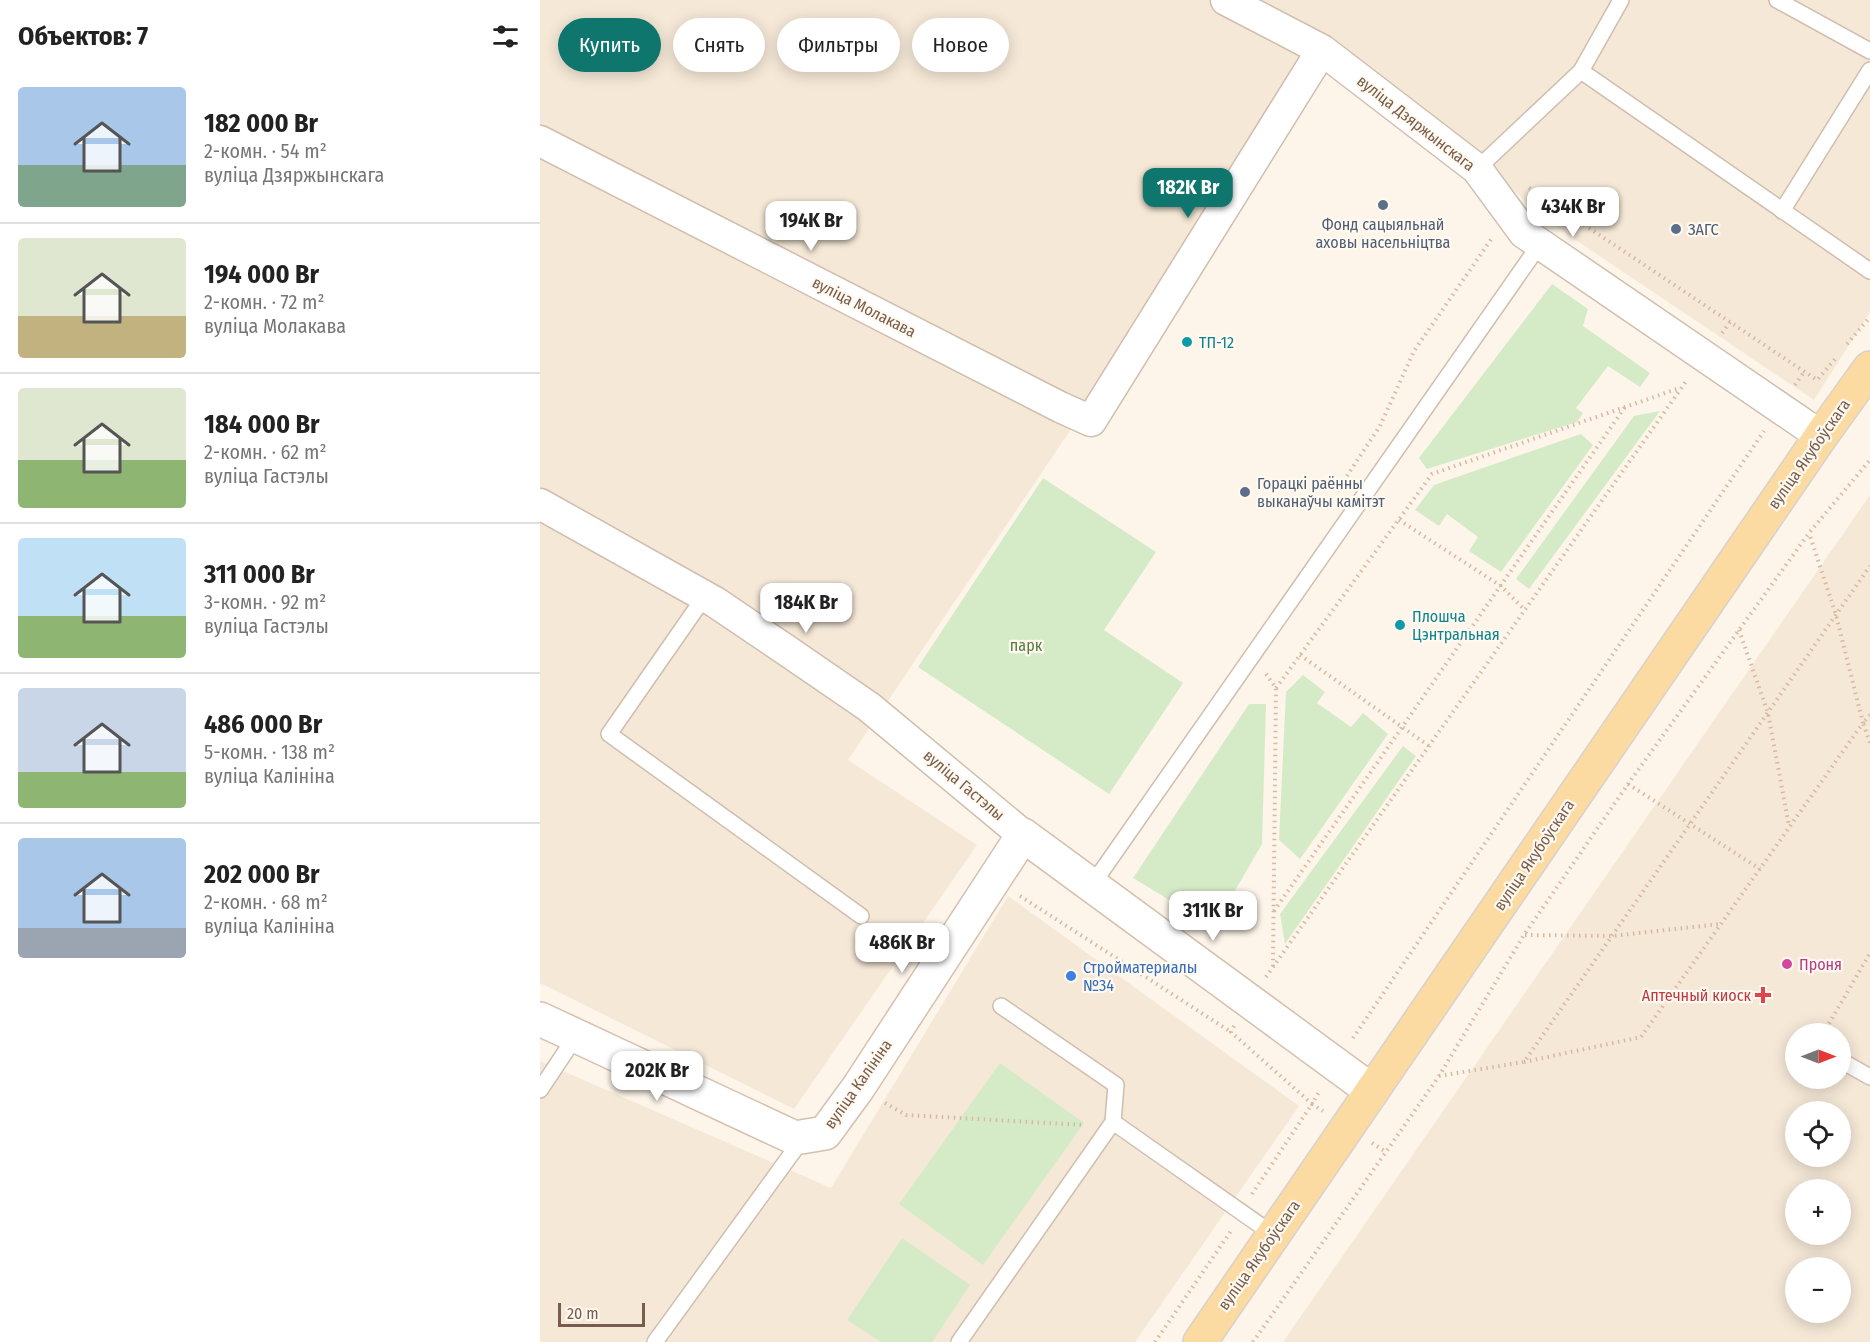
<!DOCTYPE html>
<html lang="ru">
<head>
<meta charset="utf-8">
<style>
	body { margin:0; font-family:"Fira Sans Condensed",sans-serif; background:#f2f2f2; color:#222; height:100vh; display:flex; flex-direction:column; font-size:22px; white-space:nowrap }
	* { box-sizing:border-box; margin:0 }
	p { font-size:20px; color:#767676 }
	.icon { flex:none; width:33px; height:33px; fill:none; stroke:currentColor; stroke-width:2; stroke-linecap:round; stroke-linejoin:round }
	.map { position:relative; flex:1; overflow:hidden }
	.sheet { display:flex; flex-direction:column; background:#fff; width:540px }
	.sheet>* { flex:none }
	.top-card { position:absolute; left:18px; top:18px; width:570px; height:54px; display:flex; gap:12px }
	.needle { width:39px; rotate:90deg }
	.controls { position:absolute; left:1245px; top:1023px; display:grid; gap:12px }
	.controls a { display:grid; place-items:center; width:66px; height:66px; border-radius:50%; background:#fff; box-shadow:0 3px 15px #0003; font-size:30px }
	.scale { position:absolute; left:18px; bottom:15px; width:87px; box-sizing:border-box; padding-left:6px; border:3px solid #785c4c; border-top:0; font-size:16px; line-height:21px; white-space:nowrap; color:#785c4c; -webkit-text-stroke:4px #fff9f0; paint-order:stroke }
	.price { position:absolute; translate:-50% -51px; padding:0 14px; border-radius:12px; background:#fff; color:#222; font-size:20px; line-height:39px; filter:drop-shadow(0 2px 3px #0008) }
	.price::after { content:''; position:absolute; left:50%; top:36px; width:18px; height:14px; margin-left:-9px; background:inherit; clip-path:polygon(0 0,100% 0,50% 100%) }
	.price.current { background:#0f766e; color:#fff }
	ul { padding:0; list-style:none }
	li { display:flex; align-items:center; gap:18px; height:150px; padding:0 18px }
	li+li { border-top:2px solid #e0e0e0 }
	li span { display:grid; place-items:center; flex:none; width:168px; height:120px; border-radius:6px; color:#555 }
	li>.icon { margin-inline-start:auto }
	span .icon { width:72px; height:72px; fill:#fffc; stroke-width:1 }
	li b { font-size:26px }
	h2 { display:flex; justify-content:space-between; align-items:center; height:72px; padding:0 18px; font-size:26px }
	.chip { padding:0 21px; border-radius:27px; background:#fff; box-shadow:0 3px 15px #0003; font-size:21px; line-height:54px }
	.chip.current { background:#0f766e; color:#fff }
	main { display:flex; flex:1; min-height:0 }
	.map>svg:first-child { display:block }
	.residential { fill:#f5e8d7; fill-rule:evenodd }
	.green { fill:#d5ebc7 }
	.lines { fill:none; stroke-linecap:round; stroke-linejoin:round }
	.service-casing { stroke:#cfbeae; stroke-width:18 }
	.minor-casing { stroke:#cfbeae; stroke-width:33 }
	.secondary-casing { stroke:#d5c0ae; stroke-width:36 }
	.primary-casing { stroke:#d9d1cd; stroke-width:36 }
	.path { stroke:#d8b8a3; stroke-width:4; stroke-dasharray:1.5 4.5; stroke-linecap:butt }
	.service { stroke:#fff; stroke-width:15 }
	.minor { stroke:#fff; stroke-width:30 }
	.secondary { stroke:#fff; stroke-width:33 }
	.primary { stroke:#fbdba2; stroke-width:33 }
	.service-dot { fill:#5c6f8a; stroke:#fff9f0; stroke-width:2 }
	.culture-dot { fill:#0f9aa8; stroke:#fff9f0; stroke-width:2 }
	.hotel-dot { fill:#d1479c; stroke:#fff9f0; stroke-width:2 }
	.shop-dot { fill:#3f7fe0; stroke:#fff9f0; stroke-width:2 }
	.health-dot { fill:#e0444e; stroke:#fff9f0; stroke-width:2 }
	.labels { text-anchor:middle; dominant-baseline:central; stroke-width:4.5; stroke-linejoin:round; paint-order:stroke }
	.street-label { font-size:16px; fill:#785c4c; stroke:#fff9f0 }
	.service-label { font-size:16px; fill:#4e5e75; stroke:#fff9f0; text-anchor:start }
	.culture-label { font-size:16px; fill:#0d838f; stroke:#fff9f0; text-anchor:start }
	.park-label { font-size:16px; fill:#547e43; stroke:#fff9f0 }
	.hotel-label { font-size:16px; fill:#b23c85; stroke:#fff9f0; text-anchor:start }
	.shop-label { font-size:16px; fill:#366cbe; stroke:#fff9f0; text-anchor:start }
	.health-label { font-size:16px; fill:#be3a42; stroke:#fff9f0; text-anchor:end }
</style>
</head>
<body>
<main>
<section class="sheet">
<h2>Объектов: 7<svg class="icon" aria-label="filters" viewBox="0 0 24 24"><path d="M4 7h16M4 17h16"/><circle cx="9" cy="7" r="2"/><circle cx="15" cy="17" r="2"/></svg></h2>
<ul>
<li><span style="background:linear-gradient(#a9c7e8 65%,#7fa58c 0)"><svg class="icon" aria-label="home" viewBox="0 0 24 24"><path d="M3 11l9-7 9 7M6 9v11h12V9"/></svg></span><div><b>182 000 Br</b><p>2-комн. · 54 m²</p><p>вуліца Дзяржынскага</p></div></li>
<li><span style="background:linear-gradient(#dfe7d0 65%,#c2b280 0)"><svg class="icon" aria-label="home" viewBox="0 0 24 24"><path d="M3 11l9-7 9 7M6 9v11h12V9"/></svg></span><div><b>194 000 Br</b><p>2-комн. · 72 m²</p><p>вуліца Молакава</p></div></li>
<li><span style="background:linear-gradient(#dfe7d0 60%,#8fb573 0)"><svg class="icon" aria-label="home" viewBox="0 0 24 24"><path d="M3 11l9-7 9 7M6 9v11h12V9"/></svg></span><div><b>184 000 Br</b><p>2-комн. · 62 m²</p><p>вуліца Гастэлы</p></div></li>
<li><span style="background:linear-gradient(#bfe0f5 65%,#8fb573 0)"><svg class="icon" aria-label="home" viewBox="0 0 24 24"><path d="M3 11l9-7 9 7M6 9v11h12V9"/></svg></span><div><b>311 000 Br</b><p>3-комн. · 92 m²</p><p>вуліца Гастэлы</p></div></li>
<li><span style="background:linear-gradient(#c9d6e8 70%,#8fb573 0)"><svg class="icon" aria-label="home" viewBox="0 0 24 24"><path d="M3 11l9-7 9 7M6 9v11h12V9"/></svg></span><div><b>486 000 Br</b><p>5-комн. · 138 m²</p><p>вуліца Калініна</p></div></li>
<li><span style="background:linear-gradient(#a9c7e8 75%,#9aa5b1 0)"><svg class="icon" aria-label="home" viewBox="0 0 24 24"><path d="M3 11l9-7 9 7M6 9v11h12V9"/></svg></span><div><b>202 000 Br</b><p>2-комн. · 68 m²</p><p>вуліца Калініна</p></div></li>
</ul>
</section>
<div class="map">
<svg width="1330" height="1342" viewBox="0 0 1330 1342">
	<rect width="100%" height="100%" fill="#fdf5e9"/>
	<!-- residential -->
	<path class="residential" d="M0,0h1330v312l-56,88 -271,-182 -76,-72 -145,-111 -234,369 -240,356 129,85 -183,264 -254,-126z
		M1330,495v847h-587zM1256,1034h44v44h-44zM1256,1112h44v44h-44zM1256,1190h44v44h-44zM1256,1268h44v44h-44z
		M468,896l291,210 -164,236h-595v-281l291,127z"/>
	<!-- green -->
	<path class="green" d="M1012,284l36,25 -5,17 67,47 -10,14 -32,-21 -32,42 7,5 -6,9 -150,47 -8,-11z
		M1120,411l-131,178 -13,-10 118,-163z
		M1041,434l12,11 -92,127 -32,-21 9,-14 -31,-23 -8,12 -24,-16 19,-25z
		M503,478l113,74 -52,78 79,53 -74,111 -191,-127z
		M763,675l22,17 -8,11 34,24 12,-14 25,21 -88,125 -21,-19 7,-148z
		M709,704h17l-4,140 -48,83 -81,-49z
		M863,746l13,10 -131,188 -5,-30z
		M460,1063l84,60 -101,142 -84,-61z
		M362,1238l68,47 -38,57h-51l-34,-22z"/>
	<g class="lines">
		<defs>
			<path id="service" d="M1237,0l93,51
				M1041,71l289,200
				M937,169l104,-98 40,-71
				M1242,211l88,-141
				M165,596l-96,138 252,182
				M552,885l448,-641
				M461,1006l115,79 -3,37
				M1300,1060l30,17
				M0,1090l36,-54
				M115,1342l148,-204
				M419,1342l154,-220 161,113"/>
			<path id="minor" d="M686,0l96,50 155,119 47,64 297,203
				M0,141l520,266 31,14 231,-371
				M0,504l175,98 71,48 83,57 154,128"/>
			<path id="secondary" d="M0,1019l255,119 30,-5 33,-45 165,-253 349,256"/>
			<path id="primary" d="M660,1342l621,-906 49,-68"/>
		</defs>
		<!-- service casing -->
		<use href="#service" class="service-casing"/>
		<!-- minor casing -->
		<use href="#minor" class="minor-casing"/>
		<!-- secondary casing -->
		<use href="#secondary" class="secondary-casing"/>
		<!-- primary casing -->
		<use href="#primary" class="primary-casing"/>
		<!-- path -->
		<path class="path" d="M989,188l201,134
			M1182,333l8,-11 87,58 20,-23
			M1307,344l23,-27
			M1255,385l9,-13
			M797,491l43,-65 34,-75 78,-113
			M859,520l102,66 24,24
			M1199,630l29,83 21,113
			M760,655l129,91
			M726,674l10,14 -3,278
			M736,688l156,-214 248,-86
			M1330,715l-7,8 7,20
			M1088,784l132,85
			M480,896l211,136
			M734,911l351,-504
			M985,935l87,1 108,-12
			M726,977l421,-597
			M694,1026l-3,6 81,72 8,-14
			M1283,1034l47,-81
			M813,1038l411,-607
			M984,1062l117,-25 222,-314 -27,-108 -27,-82
			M899,1076l85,-14 346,-496
			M345,1103l21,12 178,10
			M832,1143l14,9
			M712,1194l60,-90 11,7
			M615,1342l76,-111
			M713,1342l186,-266 85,-141 104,-151 181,-251 61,-73"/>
		<!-- service -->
		<use href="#service" class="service"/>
		<!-- minor -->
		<use href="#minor" class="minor"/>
		<!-- secondary -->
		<use href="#secondary" class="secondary"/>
		<!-- primary -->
		<use href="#primary" class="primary"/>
	</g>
	<!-- markers -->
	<g class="service-dot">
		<circle cx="843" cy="205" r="6"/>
		<circle cx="1136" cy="229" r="6"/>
		<circle cx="705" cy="492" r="6"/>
	</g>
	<g class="culture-dot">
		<circle cx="647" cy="342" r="6"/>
		<circle cx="860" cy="625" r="6"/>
	</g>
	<circle class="hotel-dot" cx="1247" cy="964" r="6"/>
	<circle class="shop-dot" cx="531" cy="976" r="6"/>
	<path class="health-dot" d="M1220 986h6v6h6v6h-6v6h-6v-6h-6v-6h6z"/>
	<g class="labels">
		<!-- street labels -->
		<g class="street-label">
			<text transform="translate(876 123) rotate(38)">вуліца Дзяржынскага</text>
			<text transform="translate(324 307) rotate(27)">вуліца Молакава</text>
			<text transform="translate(1269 454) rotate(-55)">вуліца Якубоўскага</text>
			<text transform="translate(424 785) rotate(40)">вуліца Гастэлы</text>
			<text transform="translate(994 855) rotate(-56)">вуліца Якубоўскага</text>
			<text transform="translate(318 1084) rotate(-55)">вуліца Калініна</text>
			<text transform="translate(719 1255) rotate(-55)">вуліца Якубоўскага</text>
		</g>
		<!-- service labels -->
		<g class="service-label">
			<text x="843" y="224" text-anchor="middle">Фонд сацыяльнай<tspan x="843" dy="18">аховы насельніцтва</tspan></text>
			<text x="1148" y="229">ЗАГС</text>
			<text x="717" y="483">Горацкі раённы<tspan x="717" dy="18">выканаўчы камітэт</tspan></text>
		</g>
		<!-- culture labels -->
		<g class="culture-label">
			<text x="659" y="342">ТП-12</text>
			<text x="872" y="616">Плошча<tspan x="872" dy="18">Цэнтральная</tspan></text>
		</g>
		<!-- park labels -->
		<g class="park-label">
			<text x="486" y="645">парк</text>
		</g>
		<!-- hotel labels -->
		<g class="hotel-label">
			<text x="1259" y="964">Проня</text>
		</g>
		<!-- shop labels -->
		<g class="shop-label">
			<text x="543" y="967">Стройматериалы<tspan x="543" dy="18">№34</tspan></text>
		</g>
		<!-- health labels -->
		<g class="health-label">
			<text x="1211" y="995">Аптечный киоск</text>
		</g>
	</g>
</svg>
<div class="controls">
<a><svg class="needle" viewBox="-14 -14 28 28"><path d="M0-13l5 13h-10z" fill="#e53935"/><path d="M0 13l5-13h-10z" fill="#767676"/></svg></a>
<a><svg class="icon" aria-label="locate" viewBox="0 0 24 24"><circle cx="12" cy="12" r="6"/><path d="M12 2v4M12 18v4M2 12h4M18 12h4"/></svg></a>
<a>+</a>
<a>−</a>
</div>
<div class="scale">20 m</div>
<b class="price current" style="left:648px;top:219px">182K Br</b>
<b class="price" style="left:1033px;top:238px">434K Br</b>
<b class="price" style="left:271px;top:252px">194K Br</b>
<b class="price" style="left:266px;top:634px">184K Br</b>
<b class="price" style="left:673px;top:942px">311K Br</b>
<b class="price" style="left:362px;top:974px">486K Br</b>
<b class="price" style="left:117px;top:1102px">202K Br</b>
<div class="top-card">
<a class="chip current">Купить</a>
<a class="chip">Снять</a>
<a class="chip">Фильтры</a>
<a class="chip">Новое</a>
</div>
</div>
</main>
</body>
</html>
